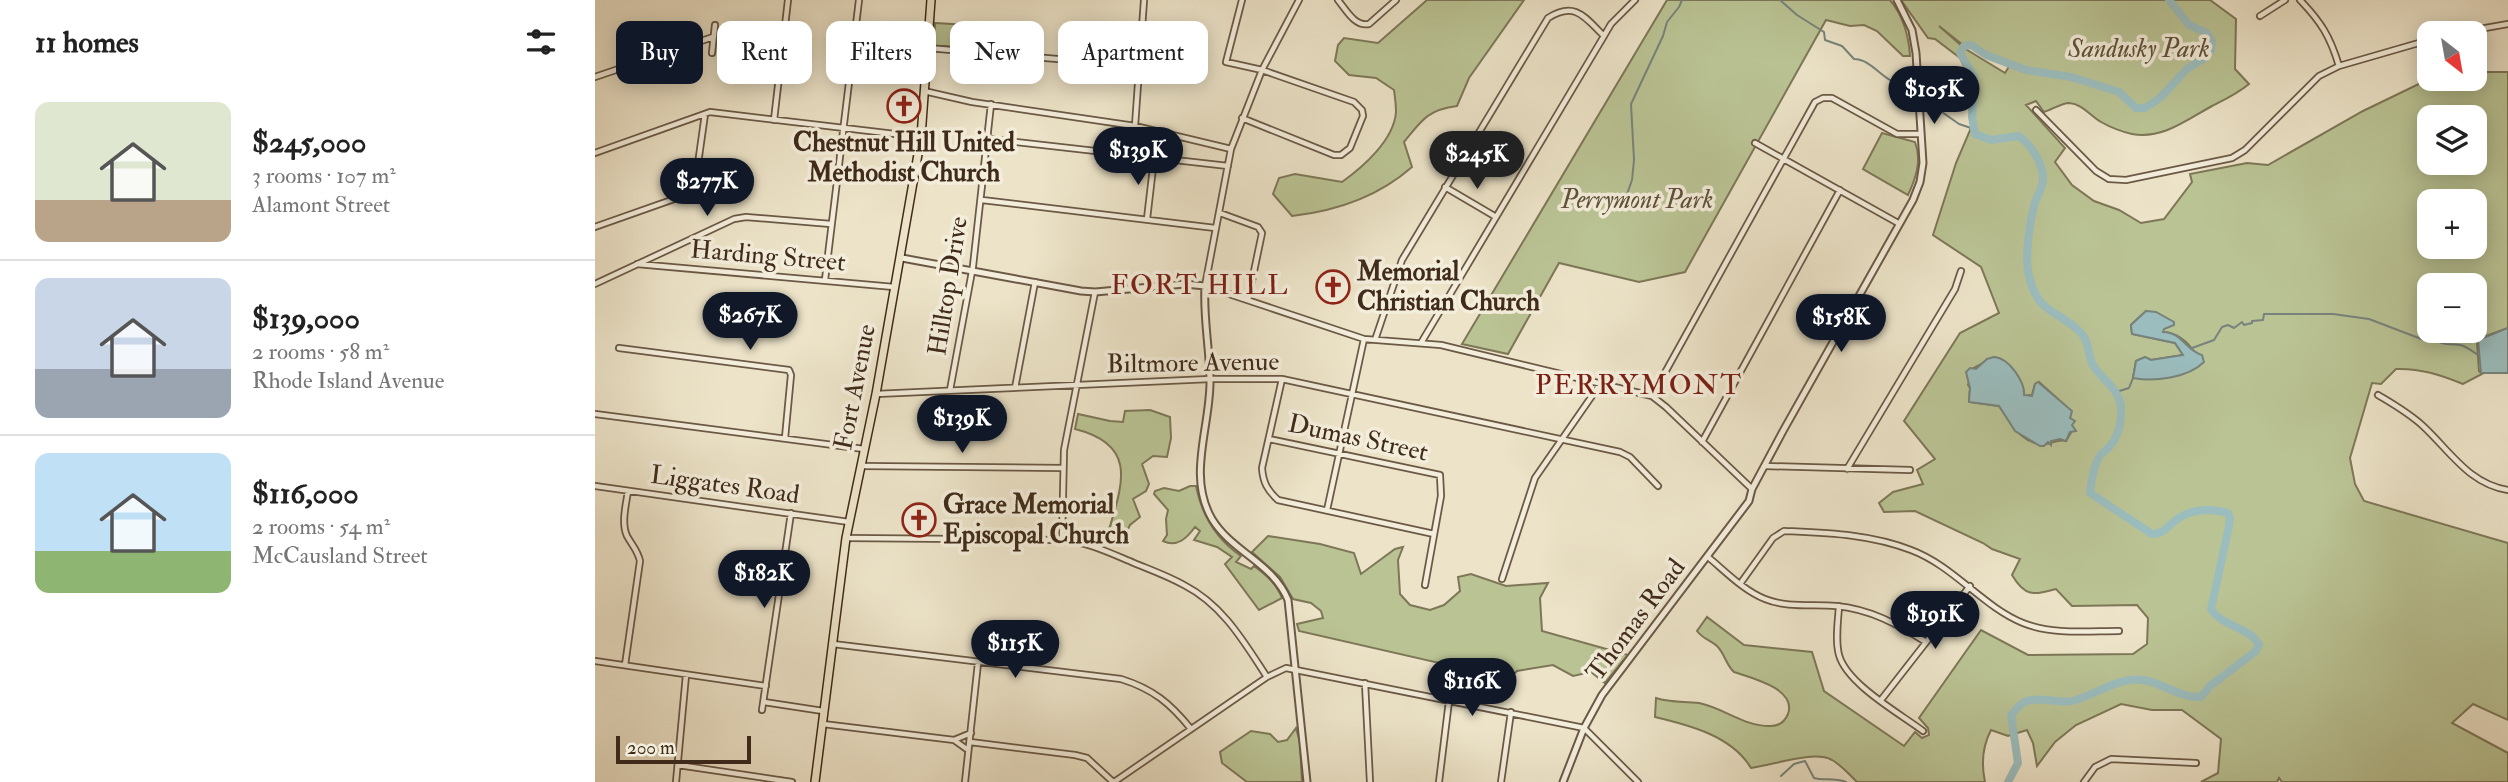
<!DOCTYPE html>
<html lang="en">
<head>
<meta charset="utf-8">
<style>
	body { margin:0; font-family:"IM FELL Double Pica",serif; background:#f6f6f6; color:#222; height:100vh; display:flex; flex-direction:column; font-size:26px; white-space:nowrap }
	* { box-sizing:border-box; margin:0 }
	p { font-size:23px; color:#767676 }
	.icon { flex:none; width:38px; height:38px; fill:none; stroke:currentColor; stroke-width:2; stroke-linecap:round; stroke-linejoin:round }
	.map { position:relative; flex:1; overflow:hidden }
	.sheet { display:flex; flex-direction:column; background:#fff; width:595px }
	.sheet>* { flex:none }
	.guide { position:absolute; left:21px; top:21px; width:665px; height:63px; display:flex; gap:14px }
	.needle { width:46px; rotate:149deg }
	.controls { position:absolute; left:1822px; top:21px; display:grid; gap:14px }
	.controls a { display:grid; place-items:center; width:70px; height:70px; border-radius:14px; background:#fff; box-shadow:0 4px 18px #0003; font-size:35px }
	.scale { position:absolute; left:21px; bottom:18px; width:135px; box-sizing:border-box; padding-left:7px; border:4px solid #402b1a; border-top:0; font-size:19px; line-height:24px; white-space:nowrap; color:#402b1a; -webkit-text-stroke:5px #f3eddb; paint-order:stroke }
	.price { position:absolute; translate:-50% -60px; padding:0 16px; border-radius:24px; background:#111827; color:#fff; font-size:23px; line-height:46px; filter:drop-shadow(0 2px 4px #0008) }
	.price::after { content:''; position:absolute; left:50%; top:42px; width:21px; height:16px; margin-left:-10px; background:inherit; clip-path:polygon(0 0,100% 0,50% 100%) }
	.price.current { background:#222; color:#fff }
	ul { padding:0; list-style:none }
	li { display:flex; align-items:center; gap:21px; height:175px; padding:0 35px }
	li+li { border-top:2px solid #e0e0e0 }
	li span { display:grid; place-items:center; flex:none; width:196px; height:140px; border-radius:14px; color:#555 }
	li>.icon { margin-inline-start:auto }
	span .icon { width:84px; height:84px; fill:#fffc; stroke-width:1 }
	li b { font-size:30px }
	h2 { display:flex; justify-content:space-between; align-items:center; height:84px; padding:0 35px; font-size:30px }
	.pill { padding:0 24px; border-radius:14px; background:#fff; box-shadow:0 4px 18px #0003; font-size:24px; line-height:63px }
	.pill.current { background:#111827; color:#fff }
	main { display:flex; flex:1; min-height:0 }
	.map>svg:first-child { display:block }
	.green { fill:#bac394; stroke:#7d7757; stroke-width:2; fill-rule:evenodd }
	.water { fill:#9bbdbe; stroke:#77837c; stroke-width:2 }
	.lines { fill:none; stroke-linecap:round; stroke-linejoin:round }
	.stream { stroke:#77837c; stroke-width:2 }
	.river { stroke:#9bbdbe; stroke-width:8 }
	.minor-casing { stroke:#6b5946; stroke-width:8 }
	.tertiary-casing { stroke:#6b5946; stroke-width:9 }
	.primary-casing { stroke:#402b1a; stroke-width:10 }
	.minor { stroke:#f3eddb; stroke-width:4.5 }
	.tertiary { stroke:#f3eddb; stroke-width:5 }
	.primary { stroke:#ece3c8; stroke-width:7 }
	.labels { text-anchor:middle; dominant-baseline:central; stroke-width:7; stroke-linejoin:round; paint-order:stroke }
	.park-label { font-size:26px; font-style:italic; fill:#5e5138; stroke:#f3eddb }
	.poi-label { font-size:26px; font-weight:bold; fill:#402b1a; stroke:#f3eddb; text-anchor:start }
	.street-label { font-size:26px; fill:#402b1a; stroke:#f3eddb }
	.neighbourhood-label { font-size:28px; letter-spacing:2px; fill:#7a1f14; stroke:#f3eddb }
</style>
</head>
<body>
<main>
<section class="sheet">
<h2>11 homes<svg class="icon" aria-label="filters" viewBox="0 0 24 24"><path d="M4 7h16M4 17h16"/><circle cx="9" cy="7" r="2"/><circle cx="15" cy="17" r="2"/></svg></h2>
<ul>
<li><span style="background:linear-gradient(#dfe7d0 70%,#b9a48a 0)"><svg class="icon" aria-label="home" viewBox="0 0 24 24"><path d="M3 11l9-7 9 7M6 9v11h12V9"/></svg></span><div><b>$245,000</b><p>3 rooms · 107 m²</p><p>Alamont Street</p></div></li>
<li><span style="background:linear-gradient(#c9d6e8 65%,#9aa5b1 0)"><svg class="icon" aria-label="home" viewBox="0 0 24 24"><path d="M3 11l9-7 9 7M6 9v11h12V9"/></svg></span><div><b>$139,000</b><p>2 rooms · 58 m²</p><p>Rhode Island Avenue</p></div></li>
<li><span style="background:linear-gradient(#bfe0f5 70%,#8fb573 0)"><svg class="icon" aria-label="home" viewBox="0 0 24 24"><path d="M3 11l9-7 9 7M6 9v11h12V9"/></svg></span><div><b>$116,000</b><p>2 rooms · 54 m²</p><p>McCausland Street</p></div></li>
</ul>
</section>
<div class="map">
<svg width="1913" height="782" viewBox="0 0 1913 782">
	<rect width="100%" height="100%" fill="#ece3c8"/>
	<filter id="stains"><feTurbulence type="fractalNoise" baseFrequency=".00286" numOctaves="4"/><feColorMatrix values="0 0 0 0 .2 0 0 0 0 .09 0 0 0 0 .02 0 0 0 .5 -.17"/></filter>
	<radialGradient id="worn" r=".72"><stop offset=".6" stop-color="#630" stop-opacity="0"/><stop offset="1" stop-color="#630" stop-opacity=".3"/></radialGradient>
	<!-- green -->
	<path class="green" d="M832,0h97l-55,78 -12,28c-30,4 -35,14 -53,36l8,25c-34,30 -76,44 -120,49l-19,-22 6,-16 16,-4 47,8c21,-15 52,-42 54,-70 0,-7 -1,-15 -2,-22l-18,-12 -27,-3 -14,-14 3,-16 6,-7 34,5z
		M1072,0h223c13,15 19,37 20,56h-7l-26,-25 -13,-6 -14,1 -24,-6 -141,252 -46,10 -80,-19 -51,91 -46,-10z
		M1306,0h309l26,19 -1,50 14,15c-12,10 -23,15 -37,22 -24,13 -50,34 -80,28 -9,-2 -22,-7 -31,-12 -11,-6 -18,-18 -32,-19 -7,0 -18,7 -25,9l-8,-11 -10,4 39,43 -10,14 17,23 22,16 25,9 22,13 23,-4 28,-37 -2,-8 57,-11 21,2 95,-54 66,-32h46v-7h33v256l-25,9 -6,6 2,28 3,3 -19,10c-22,-9 -43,-16 -67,-15l-15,15 -9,-1 -22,75 5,26 9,17 144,42v177l-35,-16 -21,19 56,30v29h-226l-3,-4 -2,4h-76l17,-9 3,-34 -39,-29h-30l-31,-6 -45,21 -21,17 -18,24 -4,-23 -6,-13 -19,6 -17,-6c-9,17 -10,33 -6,52h-128c-7,-7 -16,-17 -25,-22 -19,-10 -58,5 -81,8 -19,-32 -62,-43 -96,-51l1,-19c15,5 28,3 43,5 25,5 46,24 72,23 8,0 14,-5 17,-12 9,-25 -36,-36 -54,-42 -8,-7 -9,-18 -17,-26 -7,-6 -14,-7 -20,-15l10,-14 37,28 68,7 12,39 80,55 11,-14 7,6 7,-3 -1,-7 -9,-10 62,-88 47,25 105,-1 14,-10 1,-26 -11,-13 -65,1 -16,-17c-23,6 -31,8 -44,-14l8,-16 -28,-10 -9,-6 -68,-32 -31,1 -5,-9 14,-11 30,-8 -6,-14 18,-11 -31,-38 56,-88 39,-20 -18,-46 -48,-32 23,-72 15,-35 1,-44 -12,-26 -25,-19 -7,-1zM1344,26l24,19 13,3 34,17 -5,8 -41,-25zM1834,117h46v46h-46zM1834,201h46v46h-46zM1834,285h46v46h-46zM1551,311l17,18v3c13,0 25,10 32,21l-62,25 3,-17 9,-4 6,3 32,-5 -8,-12 -43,-9 -1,-9zM1399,357c14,1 31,26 30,39l8,-1 3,-11 4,-2 32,29 -1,8 3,10 -7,12c-8,-2 -13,2 -20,3 -25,2 -35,-22 -47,-38l-30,-4 1,-14 -2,-3 4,-16z
		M340,23l34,2 -1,22 -34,-1z
		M1287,133l33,9c7,18 1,36 -7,53l-45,-26z
		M555,410l20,7 1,21 -4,19 -14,-1 -11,8 7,20 -3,7 -13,8 7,18 -10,8 -7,14 -15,-6c14,-48 31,-88 -33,-104l3,-15 32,7 13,1 2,-11z
		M595,486h6c6,30 20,53 45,70l-5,6 15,7 3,-3c12,9 22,17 28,32l-23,12 -34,-46 7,-7 -15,-10 -23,-7 6,-9 -5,-4c-8,11 -18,21 -32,14l4,-6 -1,-16 2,-9 -14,-16 1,-3 9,-3 15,3z
		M673,536l52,8 34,9 7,21 34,-25 8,-2 -5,13 2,34 10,11 20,5 14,-5 16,-14 -2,-14 13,-3 35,12 42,-3 -8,15 2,33 86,24 -23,28 -14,-11 -18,4 -20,-11 -36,6 -8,8 -210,-48 -2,-7 26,-6 -2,-7 -10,-8 -18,-4 -13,-22 -28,-25z
		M701,728l4,14 2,40h-55l-25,-19 -2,-11 31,-21 19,3 8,8 9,-2z"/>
	<!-- water -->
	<path class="water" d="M1551,311l10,1 18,10v3l-10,4 -1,3c19,0 23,19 39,23l2,7c-16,16 -50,20 -71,16l3,-17 9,-4 6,3 32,-5 -8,-12 -43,-9 -1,-9z
		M1913,328v45h-27l-3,-33z
		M1399,357c16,1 31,26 30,38l8,1 3,-12 3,-2 34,29 -2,7 5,3 -3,4 4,6 -6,1 -4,9 -6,-2 -9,2v4l-3,-3 -4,4h-4l-25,-15 -16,-25 -30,-4 1,-14 -4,-16 4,-4 6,1 11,-10z"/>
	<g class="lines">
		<!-- stream -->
		<path class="stream" d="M1185,0l17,15 27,17 1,8 17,6 12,13c14,0 24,14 36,21 7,4 10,2 15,9l7,-1 2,5
			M1330,100l34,24 15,5
			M1030,200l7,-20 2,-20 -3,-56 32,-68 4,-14 12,-15 3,-7
			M1597,348l22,-8 8,-13 6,-2 6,3 8,-6 2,3 8,-2v-2l11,-1 1,-6h69l36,5 55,21c9,-3 13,3 22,4 16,0 18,1 32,11
			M1521,392l13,-4 4,-10
			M1186,776l13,-12 11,-3 9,17c10,3 19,-1 32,4"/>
		<!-- river -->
		<path class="river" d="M1413,782l10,-19 -7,-48c5,-5 9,-12 16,-14 16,-5 33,4 49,-1 21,-6 44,-24 67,-20 20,3 37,18 58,17l9,-11 46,-35 3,-6c-10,-19 -37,-18 -48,-36l18,-83 1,-8 -2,-5c-19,-5 -37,-5 -53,8 -8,6 -12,13 -23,13l-62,-41c1,-10 4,-27 9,-36 3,-5 8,-7 11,-11 9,-10 12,-27 11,-40 -3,-18 -18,-26 -27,-39 -7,-11 -4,-25 -13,-34 -23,-24 -43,-18 -52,-57 -5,-19 1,-55 6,-74 3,-8 9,-16 8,-25 -1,-15 -12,-32 -24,-41l-28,4 -16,-6 -3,-17 2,-40 -14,-24 4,-7 7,-1 15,10 40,15 45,7 48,15 17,16h9l15,-10 27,-29 19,-12 5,-7 1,-9 -5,-8 -18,-8 -20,-25"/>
		<defs>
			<path id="minor" d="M704,0l-37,70 -31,79 -26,137 159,53 77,6 211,51 14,11 86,82
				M743,0c8,10 17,27 31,24l27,-24
				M1705,0c21,22 30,36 39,66
				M1665,16l25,-16
				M1862,33l51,-9
				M333,48l212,18
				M117,53l3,-28
				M0,77l118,-40
				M329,91l48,11 163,24 96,23
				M1441,110l60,61 13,8 17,1 106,-22 13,-8 74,-74 20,-10 90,-26
				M647,118l92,37h7l9,-7 13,-32 -1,-6 -8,-8 -92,-32 -36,-8 16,-62
				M179,120l14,-120
				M540,126l9,-126
				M394,139l239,27
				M1160,143l143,80
				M0,153l115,-41 210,25
				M850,187l51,30
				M387,200l233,28
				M625,213l38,14 4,6 -14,67
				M552,219l7,-60
				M0,227l99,-35 11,-78
				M42,264l257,23
				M230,280l34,-280
				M0,284l139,-65 12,-2 85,7
				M780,340l27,-80 146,-242c28,-18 38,1 56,18
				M826,343l183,-307 7,-12 24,-24
				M24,348l170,22 2,5 -6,63
				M687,379l-20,89c1,14 5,22 16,32l156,34
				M420,388l20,-106
				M355,390l23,-124 18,-162
				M281,394l334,-15h72l338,73 10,5 28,29
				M1783,395c15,9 31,18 45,31 27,25 46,58 85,64
				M1057,396l163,-294 8,-4h9l65,36h24
				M0,414l269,35
				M674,439l171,36 1,21 -16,89
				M1107,442l138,-252
				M267,466l200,2
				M1170,466l145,4
				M1252,469l108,-180 6,-18
				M0,486l254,36
				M732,510l37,-171
				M251,538l216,2c26,2 48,13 72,23 17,7 34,13 50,22 39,20 60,57 83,92
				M467,540l2,-90 31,-158
				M1113,557c17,14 36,34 57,42 22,9 48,5 71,7 34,3 61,18 90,36
				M907,579l33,-101 66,-95
				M1145,584l33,-46 11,-7c43,2 86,3 127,19 43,16 72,57 112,73 30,12 65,8 96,8
				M1244,606c-1,16 -4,34 0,49 8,29 60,58 84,76
				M238,644l288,35c32,10 49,24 70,50
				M0,661l171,25
				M30,665l15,-104c-2,-10 -8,-16 -13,-25 -6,-13 -1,-31 1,-45
				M770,683l5,99
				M1286,700l89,-114
				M169,702l59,9
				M167,710l29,-197
				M228,724l131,16 14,10
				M359,740l17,-7
				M375,742l105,13 12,3 26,24
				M83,765l114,17
				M81,782l10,-107
				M370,782l13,-119
				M519,782l153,-105 19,-9 298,60 54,54
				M844,782l10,-81
				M906,782l10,-70
				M1489,782l11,-15 16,-8 85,4"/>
			<path id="tertiary" d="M307,258l179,33 14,1 90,-8 20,2c-2,32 5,64 5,96 0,46 -23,94 2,137 20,33 61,44 76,81l19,182
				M968,782l21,-54 18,-33 147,-194 3,-12 31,-58 130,-231 7,-18 3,-19 -7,-110 -4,-23 -15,-30"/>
			<path id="primary" d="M220,782l31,-244 30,-144 45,-257 10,-137"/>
		</defs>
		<!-- minor casing -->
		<use href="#minor" class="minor-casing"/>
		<!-- tertiary casing -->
		<use href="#tertiary" class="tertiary-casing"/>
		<!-- primary casing -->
		<use href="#primary" class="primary-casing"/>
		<!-- minor -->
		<use href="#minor" class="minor"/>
		<!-- tertiary -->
		<use href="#tertiary" class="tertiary"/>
		<!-- primary -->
		<use href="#primary" class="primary"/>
	</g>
	<!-- icons -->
	<defs>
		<symbol id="church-ring" viewBox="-11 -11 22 22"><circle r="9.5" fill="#f3eddb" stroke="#8f2418" stroke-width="1.5"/><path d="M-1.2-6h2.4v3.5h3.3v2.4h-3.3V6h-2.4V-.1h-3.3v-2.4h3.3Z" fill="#8f2418"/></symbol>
	</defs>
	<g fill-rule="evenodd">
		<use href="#church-ring" x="290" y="87" width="38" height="38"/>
		<use href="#church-ring" x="719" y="268" width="38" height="38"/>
		<use href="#church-ring" x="305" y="501" width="38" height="38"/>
	</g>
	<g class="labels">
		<!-- park labels -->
		<g class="park-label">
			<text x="1544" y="49">Sandusky Park</text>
			<text x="1042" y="200">Perrymont Park</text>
		</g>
		<!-- poi labels -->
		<g class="poi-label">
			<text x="309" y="143" text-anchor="middle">Chestnut Hill United<tspan x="309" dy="30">Methodist Church</tspan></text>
			<text x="762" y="272">Memorial<tspan x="762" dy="30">Christian Church</tspan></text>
			<text x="348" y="505">Grace Memorial<tspan x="348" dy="30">Episcopal Church</tspan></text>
		</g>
		<!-- street labels -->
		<g class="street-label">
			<text transform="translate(173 256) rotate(5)">Harding Street</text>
			<text transform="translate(353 286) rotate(-81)">Hilltop Drive</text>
			<text transform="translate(598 363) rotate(-1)">Biltmore Avenue</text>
			<text transform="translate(260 387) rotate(-79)">Fort Avenue</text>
			<text transform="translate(763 438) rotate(12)">Dumas Street</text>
			<text transform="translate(130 485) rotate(8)">Liggates Road</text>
			<text transform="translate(1041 620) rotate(-53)">Thomas Road</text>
		</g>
		<!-- neighbourhood labels -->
		<g class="neighbourhood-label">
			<text x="605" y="285">FORT HILL</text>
			<text x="1044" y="385">PERRYMONT</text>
		</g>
	</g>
	<rect width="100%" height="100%" filter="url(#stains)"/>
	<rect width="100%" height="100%" fill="url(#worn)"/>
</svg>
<div class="controls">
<a><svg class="needle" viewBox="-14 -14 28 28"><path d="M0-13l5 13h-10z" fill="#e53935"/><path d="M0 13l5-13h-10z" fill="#767676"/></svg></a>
<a><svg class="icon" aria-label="layers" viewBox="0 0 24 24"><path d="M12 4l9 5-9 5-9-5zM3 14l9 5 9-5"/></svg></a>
<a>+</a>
<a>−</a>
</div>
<div class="scale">200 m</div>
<b class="price" style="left:1339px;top:126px">$105K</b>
<b class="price" style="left:543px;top:187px">$139K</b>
<b class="price current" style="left:882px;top:191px">$245K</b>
<b class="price" style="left:112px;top:218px">$277K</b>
<b class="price" style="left:155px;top:352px">$267K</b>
<b class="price" style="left:1246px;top:354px">$158K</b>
<b class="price" style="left:367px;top:455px">$139K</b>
<b class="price" style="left:169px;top:610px">$182K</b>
<b class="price" style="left:1340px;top:651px">$191K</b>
<b class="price" style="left:420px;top:680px">$115K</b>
<b class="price" style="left:877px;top:718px">$116K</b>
<div class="guide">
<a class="pill current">Buy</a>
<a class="pill">Rent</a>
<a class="pill">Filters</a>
<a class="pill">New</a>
<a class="pill">Apartment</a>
</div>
</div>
</main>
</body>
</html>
